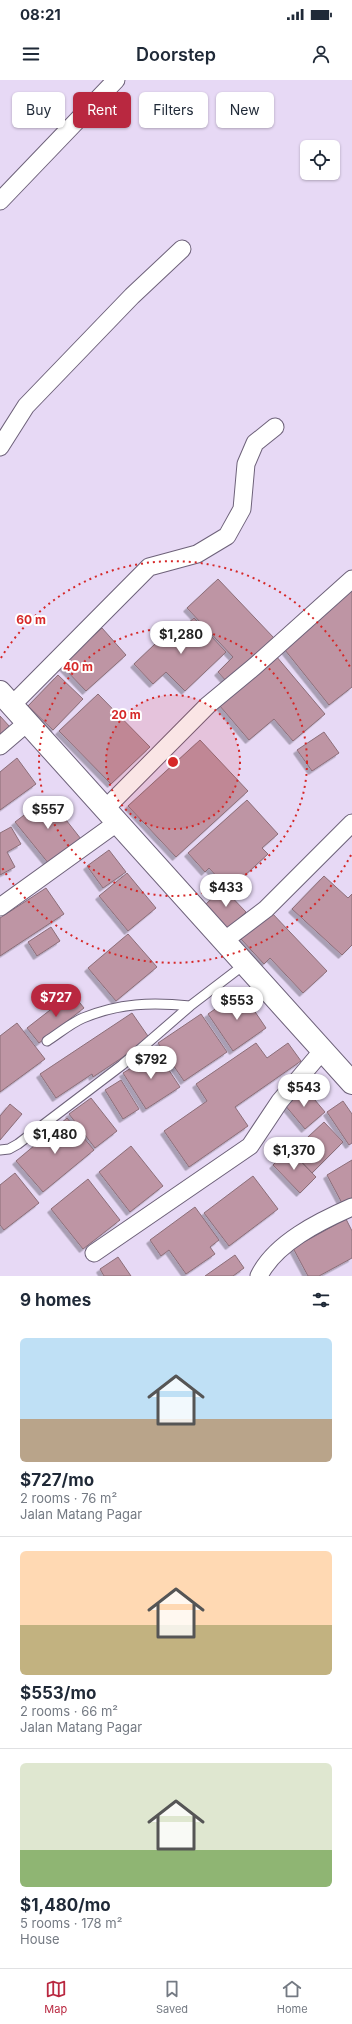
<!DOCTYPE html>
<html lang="en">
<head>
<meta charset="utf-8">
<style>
	body { margin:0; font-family:Inter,sans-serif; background:#f2f2f3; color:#1f2937; height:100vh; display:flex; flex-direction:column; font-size:15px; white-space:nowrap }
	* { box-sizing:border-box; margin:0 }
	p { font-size:13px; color:#747a83 }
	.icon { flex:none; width:22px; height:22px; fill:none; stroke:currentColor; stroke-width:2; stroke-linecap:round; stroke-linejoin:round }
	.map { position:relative; height:1196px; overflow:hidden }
	.panel { display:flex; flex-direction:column; background:#fff; flex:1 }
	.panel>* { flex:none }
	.banner { position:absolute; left:12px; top:12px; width:328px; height:36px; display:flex; gap:8px }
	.tools { position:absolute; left:300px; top:60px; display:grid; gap:8px }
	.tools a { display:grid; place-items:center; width:40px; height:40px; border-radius:6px; background:#fff; box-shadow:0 1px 3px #0004; font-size:20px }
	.price { position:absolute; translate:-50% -34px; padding:0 9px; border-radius:14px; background:#fff; color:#222; font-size:13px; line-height:26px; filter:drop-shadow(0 1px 2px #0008) }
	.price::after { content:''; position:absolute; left:50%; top:24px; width:12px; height:9px; margin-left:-6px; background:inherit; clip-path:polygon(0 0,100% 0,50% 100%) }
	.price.on { background:#b92840; color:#fff }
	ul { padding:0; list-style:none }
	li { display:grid; align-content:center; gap:8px; height:212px; padding:0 20px }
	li+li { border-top:1px solid #e0e1e3 }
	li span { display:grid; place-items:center; height:124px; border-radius:6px; color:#555 }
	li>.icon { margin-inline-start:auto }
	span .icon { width:72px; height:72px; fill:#fffc; stroke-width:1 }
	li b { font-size:17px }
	h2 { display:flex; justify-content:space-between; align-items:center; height:48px; padding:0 20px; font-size:17px }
	.chip { padding:0 14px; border-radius:6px; background:#fff; box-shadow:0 1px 3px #0004; font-size:14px; line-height:36px }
	.chip.on { background:#b92840; color:#fff }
	.status { display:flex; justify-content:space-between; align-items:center; height:28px; padding:0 20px; background:#fff; direction:ltr }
	.status svg { height:11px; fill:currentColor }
	header { display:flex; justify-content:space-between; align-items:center; height:52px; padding:0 20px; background:#fff; font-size:18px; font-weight:600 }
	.tab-bar { display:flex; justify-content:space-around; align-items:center; height:56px; border-top:1px solid #e0e1e3; background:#fff; font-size:11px; color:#747a83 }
	.tab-bar a { display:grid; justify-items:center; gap:2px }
	.tab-bar .on { color:#b92840 }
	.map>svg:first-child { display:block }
	.building { fill:#be95a4; stroke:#8c6e79; filter:url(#shadow) }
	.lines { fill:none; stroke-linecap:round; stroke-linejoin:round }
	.lane-casing { stroke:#6d6179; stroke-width:11 }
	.street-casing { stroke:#6d6179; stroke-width:19 }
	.secondary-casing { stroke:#6d6179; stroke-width:24 }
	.lane { stroke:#fff; stroke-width:9 }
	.street { stroke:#fff; stroke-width:17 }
	.secondary { stroke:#fff; stroke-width:22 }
	.ring { fill:none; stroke:#d62828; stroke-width:2; stroke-dasharray:2 4 }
	.centre { fill:#d62828; stroke:#fff; stroke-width:2 }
	.ring-label { font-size:12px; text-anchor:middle; font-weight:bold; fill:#d62828; stroke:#fff; stroke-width:4; stroke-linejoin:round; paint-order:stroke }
</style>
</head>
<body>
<div class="status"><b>08:21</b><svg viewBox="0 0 49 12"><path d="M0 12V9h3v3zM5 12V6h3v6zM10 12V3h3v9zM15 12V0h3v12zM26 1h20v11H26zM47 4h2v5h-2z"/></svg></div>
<header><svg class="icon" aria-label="menu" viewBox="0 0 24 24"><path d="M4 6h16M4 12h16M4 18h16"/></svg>Doorstep<svg class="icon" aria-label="person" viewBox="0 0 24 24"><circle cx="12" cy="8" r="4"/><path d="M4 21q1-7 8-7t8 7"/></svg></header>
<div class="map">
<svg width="352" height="1196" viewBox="0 0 352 1196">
	<defs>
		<filter id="shadow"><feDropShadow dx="-3.5" dy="3.5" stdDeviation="0" flood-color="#0004"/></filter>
	</defs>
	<rect width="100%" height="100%" fill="#e7d9f5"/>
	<!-- building -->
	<path class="building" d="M218,499l56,59 -47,44 -9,-10 15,-15 -46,-49z
		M352,509v98l-23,18 -48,-60z
		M194,538l32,34 -41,39 -19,-19 -13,12 -19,-20 41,-39 5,5z
		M102,548l24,27 -40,36 -25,-26z
		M276,576l49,58 -32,27 -19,-22 -25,21 -30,-35z
		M58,595l25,24 -30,31 -25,-24z
		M98,614l52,53 -39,37 -52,-53z
		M0,636l10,11 -10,9z
		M324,652l15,21 -27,18 -15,-21z
		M200,660l48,51 -72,66 -48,-51z
		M17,678l19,26 -36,26v-38z
		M48,717l33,42 -32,25 -34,-42z
		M247,720l31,34 -16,14 6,6 -39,36 -20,-22 -4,4 -17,-19z
		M11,747l10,17 -14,8 8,15 -15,8v-42z
		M109,770l17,22 -23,16 -16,-22z
		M127,793l29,35 -28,23 -29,-35z
		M324,796l24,22 4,-4v51l-10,10 -50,-46z
		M46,808l18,26 -64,42v-38z
		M223,808l23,24 -18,17 -23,-24z
		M271,832l56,59 -24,22 -33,-35 -6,6 -23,-25z
		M51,847l9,14 -23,15 -9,-14z
		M128,854l29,33 -41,34 -28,-33z
		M241,911l25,37 -33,23 -25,-37z
		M72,913l12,15 -45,35 -12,-15z
		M132,933l18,26 -57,38 -1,-3 -36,24 -16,-24z
		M201,934l26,38 -43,29 -26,-38z
		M17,943l28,36 -45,33v-56z
		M256,963l11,15 21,-15 13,18 -66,46 13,19 -59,41 -25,-36 43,-30 -11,-17z
		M157,972l23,35 -34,22 -23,-36z
		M121,1000l18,29 -16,10 -18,-29z
		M304,1007l21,25 -20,17 -21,-25z
		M91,1018l26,33 -22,17 -26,-34z
		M343,1021l9,13v29l-3,2 -22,-33z
		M10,1024l12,10 -22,26v-24z
		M67,1038l27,32 -51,42 -27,-31z
		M324,1042l19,20 -31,31 -20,-21z
		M131,1066l32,40 -33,26 -31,-40z
		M289,1069l27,28 -16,16 -27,-28z
		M352,1080v40l-9,5 -16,-30z
		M15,1093l24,30 -35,27 -4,-5v-40z
		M253,1096l25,33 -49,37 -25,-33z
		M88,1099l32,41 -37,29 -32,-40z
		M195,1127l24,33 -9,7 5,7 -29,20 -17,-24 -8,6 -11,-16z
		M346,1139l6,12v27l-33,18h-11l-15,-28z
		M235,1175l9,13 -11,8h-28z
		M118,1177l13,19h-27l-4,-7z"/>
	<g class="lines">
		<defs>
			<path id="lane" d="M47,961c11,-7 24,-18 36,-23 36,-15 69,-16 107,-12
				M0,1070l9,-1 9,-5 104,-79 68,-59 55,-42"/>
			<path id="street" d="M0,121l116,-121
				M0,367l26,-41 106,-110 50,-47
				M12,625l137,-138 48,-13 30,-18 15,-27 4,-45 9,-21 20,-16
				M0,666l28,-24
				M106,728l102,-103 47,-39 97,-87
				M0,827l118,-85
				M225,860l41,-31 86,-86
				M94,1173l156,-107 30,-45 43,-51
				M259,1196c16,-33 61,-55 93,-69"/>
			<path id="secondary" d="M0,612l352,391"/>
		</defs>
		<!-- lane casing -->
		<use href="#lane" class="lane-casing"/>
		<!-- street casing -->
		<use href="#street" class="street-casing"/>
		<!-- secondary casing -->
		<use href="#secondary" class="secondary-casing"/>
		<!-- lane -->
		<use href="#lane" class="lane"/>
		<!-- street -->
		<use href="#street" class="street"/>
		<!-- secondary -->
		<use href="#secondary" class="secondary"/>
	</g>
	<!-- distance rings -->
	<circle cx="173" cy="682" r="67" fill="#d62828" fill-opacity=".12"/>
	<g class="ring">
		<circle cx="173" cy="682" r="67"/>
		<circle cx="173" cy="682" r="134"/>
		<path d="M351 775A201 201 0 0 1 1 786M1 578A201 201 0 0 1 351 589"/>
	</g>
	<circle cx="173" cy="682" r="6" class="centre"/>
	<g class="ring-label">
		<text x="31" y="544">60 m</text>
		<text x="78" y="591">40 m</text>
		<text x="126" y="639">20 m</text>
	</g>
</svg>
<div class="tools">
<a><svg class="icon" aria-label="locate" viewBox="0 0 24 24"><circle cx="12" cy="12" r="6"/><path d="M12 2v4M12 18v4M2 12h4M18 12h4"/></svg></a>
</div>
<b class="price" style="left:181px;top:575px">$1,280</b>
<b class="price" style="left:48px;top:750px">$557</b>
<b class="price" style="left:226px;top:828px">$433</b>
<b class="price on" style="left:56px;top:938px">$727</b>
<b class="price" style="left:237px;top:941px">$553</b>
<b class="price" style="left:151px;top:1000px">$792</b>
<b class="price" style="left:304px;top:1028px">$543</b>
<b class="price" style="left:55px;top:1075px">$1,480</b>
<b class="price" style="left:294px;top:1091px">$1,370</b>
<div class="banner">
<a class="chip">Buy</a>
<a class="chip on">Rent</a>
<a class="chip">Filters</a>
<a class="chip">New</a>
</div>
</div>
<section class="panel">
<h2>9 homes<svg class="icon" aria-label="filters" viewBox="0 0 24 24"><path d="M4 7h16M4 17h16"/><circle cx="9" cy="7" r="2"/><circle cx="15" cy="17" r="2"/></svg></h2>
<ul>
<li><span style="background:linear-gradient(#bfe0f5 65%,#b9a48a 0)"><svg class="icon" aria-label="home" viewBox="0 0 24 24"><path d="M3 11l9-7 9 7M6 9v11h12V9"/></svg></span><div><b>$727/mo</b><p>2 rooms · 76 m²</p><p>Jalan Matang Pagar</p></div></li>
<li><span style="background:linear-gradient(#ffd9b3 60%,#c2b280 0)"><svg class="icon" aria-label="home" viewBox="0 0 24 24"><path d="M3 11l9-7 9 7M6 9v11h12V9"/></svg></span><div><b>$553/mo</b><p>2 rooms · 66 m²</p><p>Jalan Matang Pagar</p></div></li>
<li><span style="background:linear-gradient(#dfe7d0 70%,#8fb573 0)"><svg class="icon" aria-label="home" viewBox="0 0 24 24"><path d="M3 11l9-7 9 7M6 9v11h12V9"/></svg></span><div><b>$1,480/mo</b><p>5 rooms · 178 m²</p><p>House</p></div></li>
</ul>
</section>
<nav class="tab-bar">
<a class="on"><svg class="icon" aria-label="map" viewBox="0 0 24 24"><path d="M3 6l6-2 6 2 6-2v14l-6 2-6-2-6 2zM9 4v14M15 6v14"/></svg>Map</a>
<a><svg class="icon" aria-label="saved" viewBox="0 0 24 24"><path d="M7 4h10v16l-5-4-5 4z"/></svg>Saved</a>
<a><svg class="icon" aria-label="home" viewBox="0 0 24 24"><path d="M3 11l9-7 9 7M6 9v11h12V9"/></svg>Home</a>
</nav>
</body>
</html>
